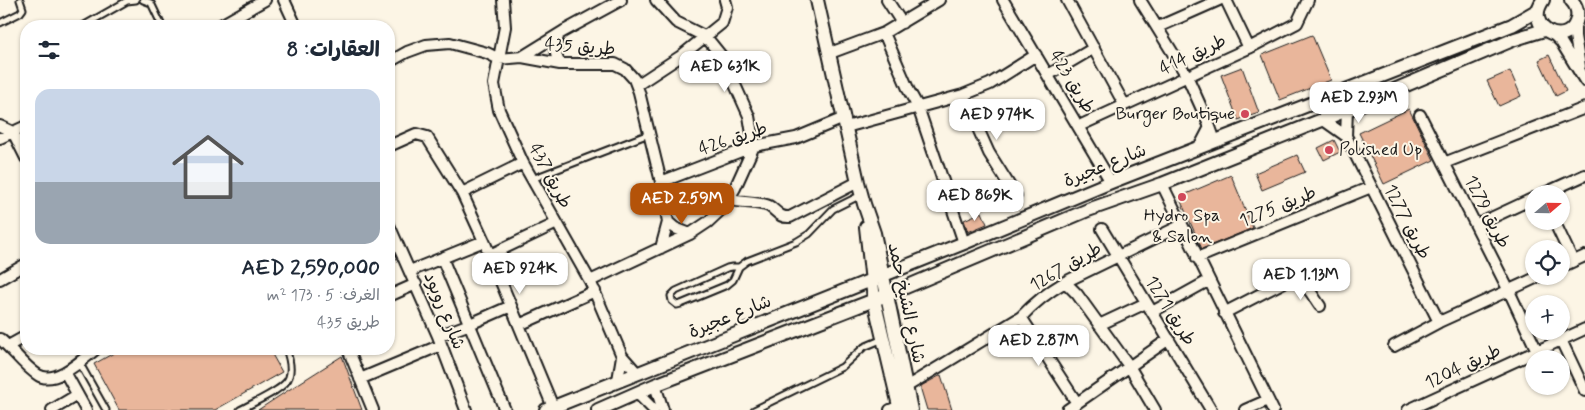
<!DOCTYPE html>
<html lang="ar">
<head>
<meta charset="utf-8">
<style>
	body { margin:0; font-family:Mynerve,"Playpen Sans Arabic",sans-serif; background:#f6f6f7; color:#1f2937; direction:rtl; height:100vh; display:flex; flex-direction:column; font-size:19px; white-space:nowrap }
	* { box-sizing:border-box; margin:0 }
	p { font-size:16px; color:#747a83 }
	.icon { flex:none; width:28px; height:28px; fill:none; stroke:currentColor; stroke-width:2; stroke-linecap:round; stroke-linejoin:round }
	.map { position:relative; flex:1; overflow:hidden; direction:ltr }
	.drawer { position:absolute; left:20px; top:20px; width:375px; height:335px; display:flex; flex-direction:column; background:#fff; border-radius:20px; box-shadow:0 1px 4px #0004; direction:rtl }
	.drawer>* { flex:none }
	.needle { width:32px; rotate:70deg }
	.tools { position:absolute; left:1525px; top:185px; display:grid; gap:10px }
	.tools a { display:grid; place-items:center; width:45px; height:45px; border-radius:50%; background:#fff; box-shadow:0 1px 4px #0004; font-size:25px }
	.price { position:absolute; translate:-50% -42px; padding:0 11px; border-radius:10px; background:#fff; color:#222; font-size:16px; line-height:32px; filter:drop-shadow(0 1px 2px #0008) }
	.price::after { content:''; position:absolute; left:50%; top:30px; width:15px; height:11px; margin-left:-8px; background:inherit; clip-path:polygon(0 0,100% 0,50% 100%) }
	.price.active { background:#b45309; color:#fff }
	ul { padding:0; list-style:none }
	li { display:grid; align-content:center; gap:10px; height:265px; padding:0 15px }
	li span { display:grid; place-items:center; height:155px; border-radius:15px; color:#555 }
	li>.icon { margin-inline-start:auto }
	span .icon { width:90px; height:90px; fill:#fffc; stroke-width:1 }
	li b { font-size:21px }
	h2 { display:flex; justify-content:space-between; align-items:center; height:60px; padding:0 15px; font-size:21px }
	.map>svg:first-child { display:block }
	.building { fill:#e9b69b; stroke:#1c1c1c }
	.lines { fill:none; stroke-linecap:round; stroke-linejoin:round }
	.service-casing { stroke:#1c1c1c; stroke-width:9 }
	.minor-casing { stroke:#1c1c1c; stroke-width:14 }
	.tertiary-casing { stroke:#1c1c1c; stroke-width:16 }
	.service { stroke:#fcf5e5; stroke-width:5 }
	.minor { stroke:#fcf5e5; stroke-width:10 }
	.tertiary { stroke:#fcf5e5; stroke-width:12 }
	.poi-dot { fill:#d1495b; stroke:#fcf5e5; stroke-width:2 }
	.labels { text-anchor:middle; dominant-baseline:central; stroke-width:4; stroke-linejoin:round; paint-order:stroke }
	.street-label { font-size:18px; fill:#1c1c1c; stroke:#fcf5e5 }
	.poi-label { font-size:18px; fill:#1c1c1c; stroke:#fcf5e5; text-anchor:end }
</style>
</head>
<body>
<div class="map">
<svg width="1585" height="410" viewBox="0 0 1585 410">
	<rect width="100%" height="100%" fill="#fcf5e5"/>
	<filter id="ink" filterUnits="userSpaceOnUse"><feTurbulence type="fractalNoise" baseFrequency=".02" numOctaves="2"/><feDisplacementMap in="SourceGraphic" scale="10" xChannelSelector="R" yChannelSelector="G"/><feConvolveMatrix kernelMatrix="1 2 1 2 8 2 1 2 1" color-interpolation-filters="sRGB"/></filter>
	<g filter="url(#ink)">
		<!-- building -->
		<path class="building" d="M1312,35l19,45 -51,20 -18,-45z
			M1549,55l17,36 -10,5 -17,-36z
			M1242,67l17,46 -21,7 -17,-45z
			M1510,71l11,25 -22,10 -12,-25z
			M1409,109l25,51 -50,24 -25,-51z
			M1334,140l6,12 -16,8 -6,-12z
			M1297,155l8,17 -43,18 -7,-17z
			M1231,175l22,53 -51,21 -23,-52z
			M982,212l5,12 -19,8 -4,-12z
			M121,349h148l13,23 -67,38h-96l-25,-46z
			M342,356l20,54h-104l29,-19z
			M941,375l11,35h-25l-6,-20v-4z"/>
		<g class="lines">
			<defs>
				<path id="service" d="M143,0l8,3 11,23
					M0,23l20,-10 3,-4 -3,-9
					M83,26l44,-25 9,-1
					M532,179l117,-45
					M739,267h-7l-5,1 -51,23 -5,5 1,5 5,4 4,-1 46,-19 6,-5 6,-13 8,-6 49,-19 13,-8 24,-25 28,-14
					M79,362l27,48
					M240,410c12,-7 46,-21 49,-33 3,-9 0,-20 -3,-28
					M754,410l88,-43 22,-20 19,-8"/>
				<path id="minor" d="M284,0l12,26
					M503,0l2,27 -11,57 5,26 24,53 67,118 32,75
					M887,0l15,23
					M1003,0l108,182
					M1067,0l57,104
					M1140,0l47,76 23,51
					M1226,0l23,48
					M1575,25v11l5,30
					M219,26l46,-26
					M1158,27l61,-27
					M884,33l25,58 9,16 46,136
					M559,34c-5,12 -5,19 1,30
					M1553,34l8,8 24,39
					M830,53l54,-20 55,-33
					M522,57l38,7h55l10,5 9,10 5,13 22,90 7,40 -7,26
					M389,62l18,-10 19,-7 24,-2 37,10 12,6 23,-2 42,-26 57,-31
					M1048,75l46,-27
					M637,85l44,-29 41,-33 5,-16 -2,-7
					M963,95l26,58 27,43
					M1347,110l-1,26 93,186
					M1420,115l89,176 28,60
					M1322,119l24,17
					M0,126l13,6 13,26
					M1079,126l170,-78 48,-25 11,-23
					M846,127l117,-32 27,-11 46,-29
					M0,138l26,-12
					M389,146l27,-12 11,3 35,56 61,-30
					M1199,148l11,-21 5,14
					M1444,163l141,-55
					M661,182l93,-36 42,-8 48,-20
					M1162,184l111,226
					M462,193l22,48 69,166
					M1543,194l42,-19
					M728,200c10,2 32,2 41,6 8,5 10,12 21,11l68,-35
					M1554,221l19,40
					M668,222l7,6 15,6
					M389,225l49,111 28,74
					M1476,225l58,-27
					M1102,229l109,181
					M490,255l67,-32
					M442,258l63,152
					M1197,258l174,-71
					M1561,267l24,-11
					M410,271l74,-30
					M0,279l26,-15
					M590,281l100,-47 18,-12 16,-15 11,-19 19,-42 -5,-30 -26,-58 -17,-21 -30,-15 -20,-22
					M1065,282l12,12 52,72 26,44
					M389,296l27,-12
					M1152,312l56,-31
					M1224,313l66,-34c16,0 21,15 30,27
					M1021,317l56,86
					M519,325l76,-34
					M1099,325l47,-22
					M438,336l32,-12 41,-18
					M0,339c12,10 25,28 38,36 17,11 45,-16 58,-26
					M1561,340l24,51
					M8,346l18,-10
					M1394,346l45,-24 101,-46
					M348,349l25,61
					M65,372l21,38
					M360,379l81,-34
					M618,380l4,-24 15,17
					M655,385l8,25
					M901,390l120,-73c13,-14 27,-25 44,-35l117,-57
					M637,393l17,17
					M52,410l25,-15
					M890,410l16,-6
					M1067,410l102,-71
					M1245,410l23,-10
					M1408,410l177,-81"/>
				<path id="tertiary" d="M817,0l41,182 6,22 10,29 37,177
					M1543,0c-20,28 23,49 33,22 3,-8 1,-16 -5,-22
					M866,227l8,73 26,110
					M546,410l418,-167 147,-61 401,-157 26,-15
					M598,410l57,-25 232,-90 201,-85 74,-26 185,-74 168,-71 29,-9"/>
			</defs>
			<!-- service casing -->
			<use href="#service" class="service-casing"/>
			<!-- minor casing -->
			<use href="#minor" class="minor-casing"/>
			<!-- tertiary casing -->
			<use href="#tertiary" class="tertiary-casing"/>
			<!-- service -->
			<use href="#service" class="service"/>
			<!-- minor -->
			<use href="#minor" class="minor"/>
			<!-- tertiary -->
			<use href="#tertiary" class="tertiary"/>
		</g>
	</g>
	<!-- markers -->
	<g class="poi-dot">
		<circle cx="1245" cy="114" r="5"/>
		<circle cx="1329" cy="150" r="5"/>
		<circle cx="1182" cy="197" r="5"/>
	</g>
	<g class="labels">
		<!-- street labels -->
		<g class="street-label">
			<text transform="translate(580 47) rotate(5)">طريق 435</text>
			<text transform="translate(1193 55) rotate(-25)">طريق 414</text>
			<text transform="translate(1072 82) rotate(59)">طريق 423</text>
			<text transform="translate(733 139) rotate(-18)">طريق 426</text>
			<text transform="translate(1105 166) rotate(-22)">شارع عجيرة</text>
			<text transform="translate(550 176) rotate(62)">طريق 437</text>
			<text transform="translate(1278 207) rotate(-22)">طريق 1275</text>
			<text transform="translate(1487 212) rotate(63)">طريق 1279</text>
			<text transform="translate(1407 222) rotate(63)">طريق 1277</text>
			<text transform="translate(1066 267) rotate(-30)">طريق 1267</text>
			<text transform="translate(906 303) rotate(78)">شارع الشيخ حمد</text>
			<text transform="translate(444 311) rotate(68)">شارع روبود</text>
			<text transform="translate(1170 311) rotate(58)">طريق 1271</text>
			<text transform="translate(730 317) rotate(-22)">شارع عجيرة</text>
			<text transform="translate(1463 367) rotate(-25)">طريق 1204</text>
		</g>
		<!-- poi labels -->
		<g class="poi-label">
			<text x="1235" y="114">Burger Boutique</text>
			<text x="1339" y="150" text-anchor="start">Polished Up</text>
			<text x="1182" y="216" text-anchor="middle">Hydro Spa<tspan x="1182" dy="21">&amp; Salon</tspan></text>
		</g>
	</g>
</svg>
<div class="tools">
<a><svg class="needle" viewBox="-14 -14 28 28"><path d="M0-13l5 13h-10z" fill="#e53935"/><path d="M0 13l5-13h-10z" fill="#747a83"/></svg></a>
<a><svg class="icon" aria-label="locate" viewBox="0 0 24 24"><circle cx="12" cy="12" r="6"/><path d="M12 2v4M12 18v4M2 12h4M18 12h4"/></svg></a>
<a>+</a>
<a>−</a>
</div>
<b class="price" style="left:725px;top:93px">AED 631K</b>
<b class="price" style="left:1359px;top:124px">AED 2.93M</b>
<b class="price" style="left:997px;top:141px">AED 974K</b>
<b class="price" style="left:975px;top:222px">AED 869K</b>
<b class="price active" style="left:682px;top:225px">AED 2.59M</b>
<b class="price" style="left:520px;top:295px">AED 924K</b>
<b class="price" style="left:1301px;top:301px">AED 1.13M</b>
<b class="price" style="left:1039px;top:367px">AED 2.87M</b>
<section class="drawer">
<h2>العقارات: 8<svg class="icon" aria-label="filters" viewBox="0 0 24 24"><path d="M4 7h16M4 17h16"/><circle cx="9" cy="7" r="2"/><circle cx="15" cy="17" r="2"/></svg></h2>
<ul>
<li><span style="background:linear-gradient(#c9d6e8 60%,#9aa5b1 0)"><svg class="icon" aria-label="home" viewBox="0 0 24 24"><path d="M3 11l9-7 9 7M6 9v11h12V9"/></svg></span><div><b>AED 2,590,000</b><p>الغرف: 5 · 173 m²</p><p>طريق 435</p></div></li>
</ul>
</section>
</div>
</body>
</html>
